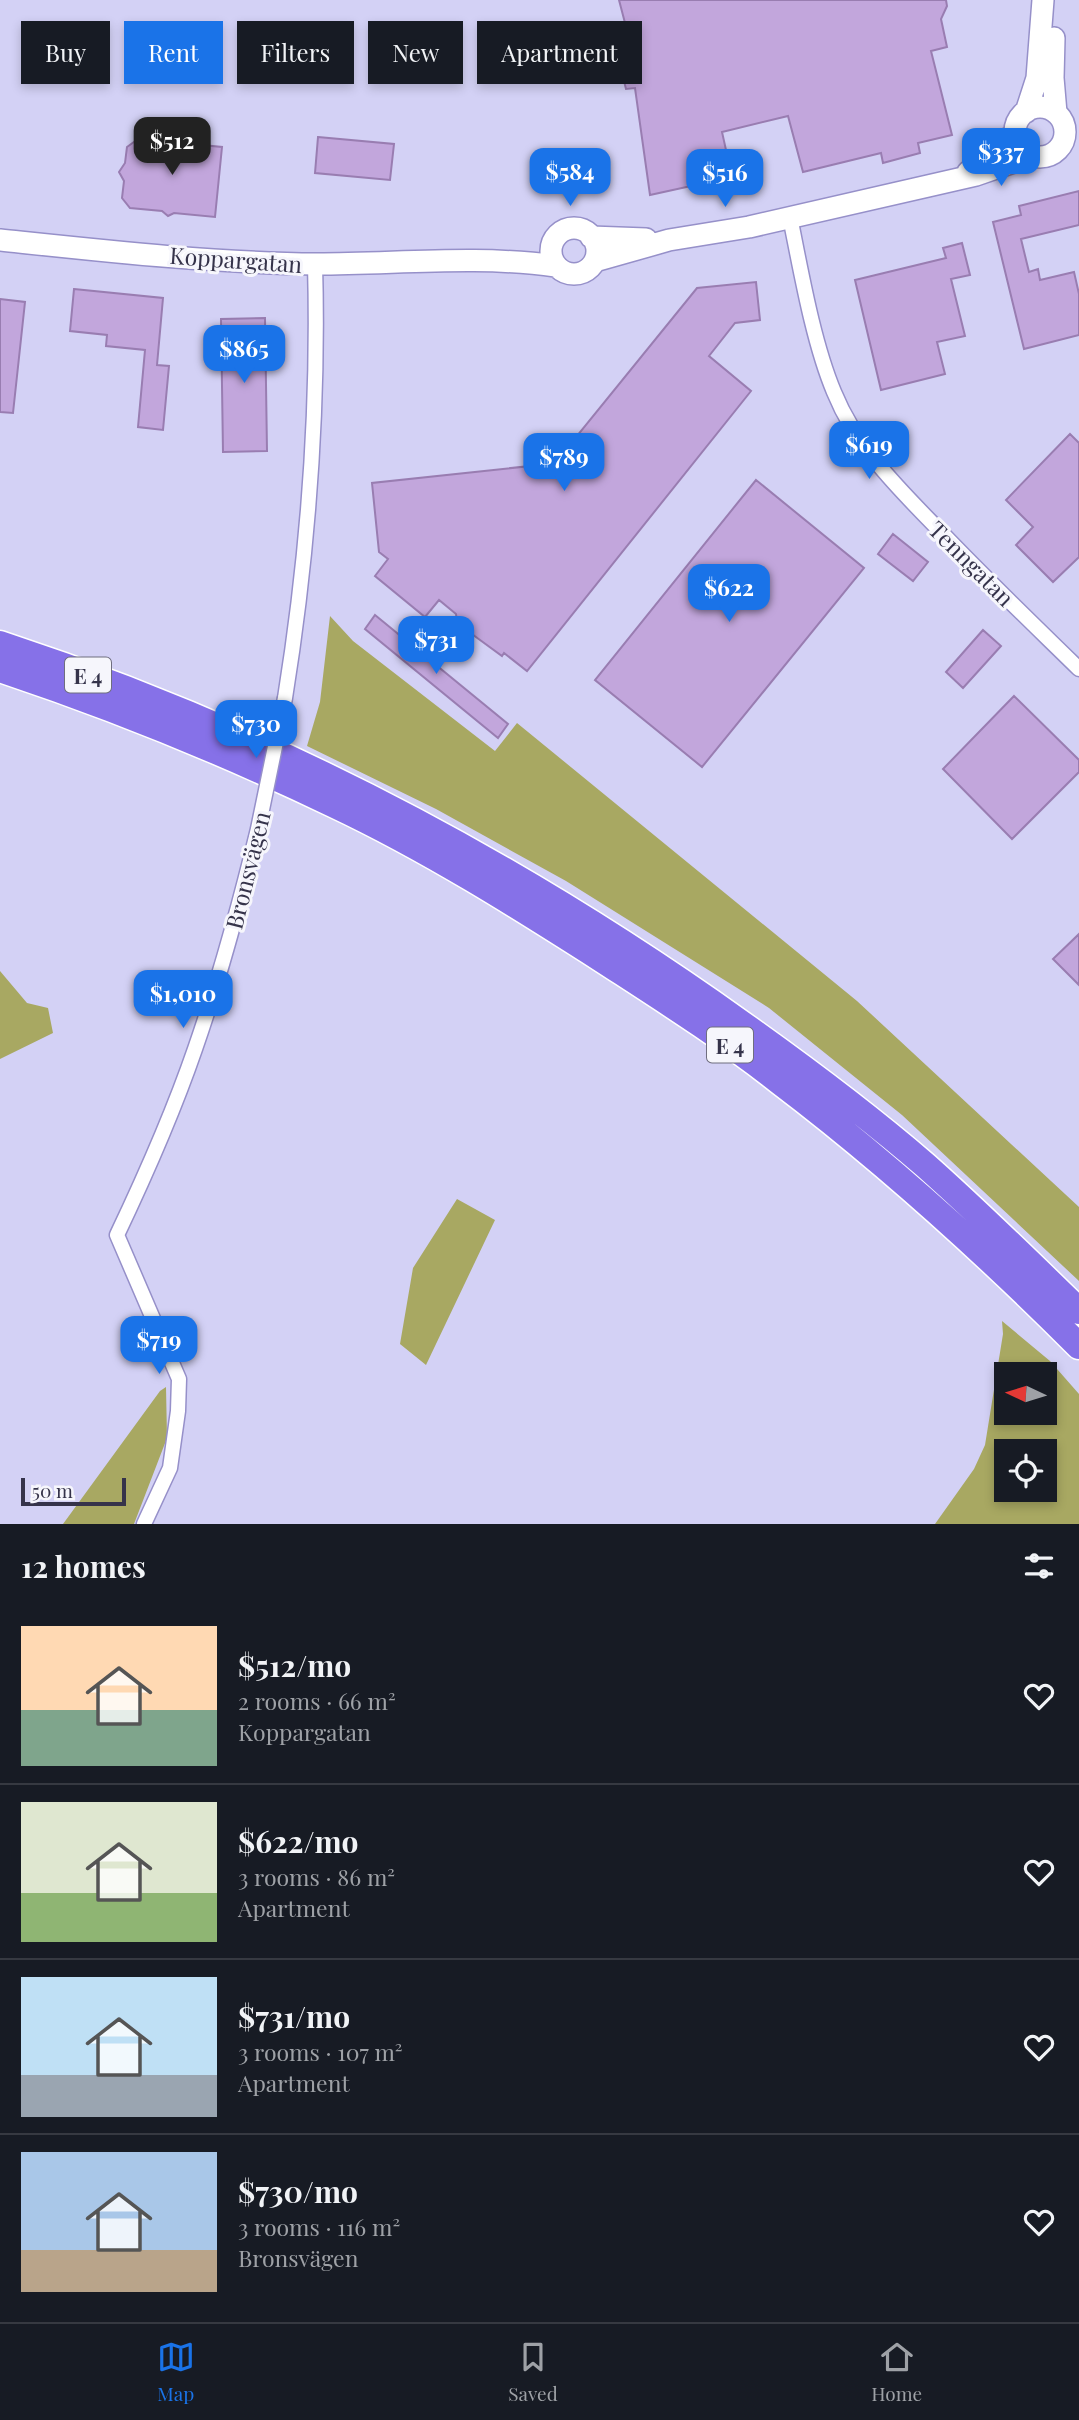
<!DOCTYPE html>
<html lang="en">
<head>
<meta charset="utf-8">
<style>
	body { margin:0; font-family:"Playfair Display",serif; background:#242831; color:#f1f3f6; height:100vh; display:flex; flex-direction:column; font-size:26px; white-space:nowrap }
	* { box-sizing:border-box; margin:0 }
	p { font-size:23px; color:#9ea1a6 }
	.icon { flex:none; width:38px; height:38px; fill:none; stroke:currentColor; stroke-width:2; stroke-linecap:round; stroke-linejoin:round }
	.map { position:relative; height:1524px; overflow:hidden }
	.side { display:flex; flex-direction:column; background:#171b24; flex:1 }
	.side>* { flex:none }
	.guide { position:absolute; left:21px; top:21px; width:700px; height:63px; display:flex; gap:14px }
	.needle { width:46px; rotate:274deg }
	.controls { position:absolute; left:994px; top:1362px; display:grid; gap:14px }
	.controls a { display:grid; place-items:center; width:63px; height:63px; border-radius:0px; background:#171b24; box-shadow:0 4px 10px #0003; font-size:35px }
	.scale { position:absolute; left:21px; bottom:18px; width:105px; box-sizing:border-box; padding-left:7px; border:4px solid #35334a; border-top:0; font-size:19px; line-height:24px; white-space:nowrap; color:#35334a; -webkit-text-stroke:5px #f6f6fc; paint-order:stroke }
	.price { position:absolute; translate:-50% -60px; padding:0 16px; border-radius:14px; background:#1a73e8; color:#fff; font-size:23px; line-height:46px; filter:drop-shadow(0 2px 4px #0008) }
	.price::after { content:''; position:absolute; left:50%; top:42px; width:21px; height:16px; margin-left:-10px; background:inherit; clip-path:polygon(0 0,100% 0,50% 100%) }
	.price.active { background:#222; color:#fff }
	ul { padding:0; list-style:none }
	li { display:flex; align-items:center; gap:21px; height:175px; padding:0 21px }
	li+li { border-top:2px solid #363941 }
	li span { display:grid; place-items:center; flex:none; width:196px; height:140px; border-radius:0px; color:#555 }
	li>.icon { margin-inline-start:auto }
	span .icon { width:84px; height:84px; fill:#fffc; stroke-width:1 }
	li b { font-size:30px }
	h2 { display:flex; justify-content:space-between; align-items:center; height:84px; padding:0 21px; font-size:30px }
	.chip { padding:0 24px; border-radius:0px; background:#171b24; box-shadow:0 4px 10px #0003; font-size:24px; line-height:63px }
	.chip.active { background:#1a73e8; color:#fff }
	.tabs { display:flex; justify-content:space-around; align-items:center; height:98px; border-top:2px solid #363941; background:#171b24; font-size:19px; color:#9ea1a6 }
	.tabs a { display:grid; justify-items:center; gap:4px }
	.tabs .active { color:#1a73e8 }
	.map>svg:first-child { display:block }
	.green { fill:#a8a862; fill-rule:evenodd }
	.building { fill:#c2a6dc; stroke:#997db1; stroke-width:2 }
	.lines { fill:none; stroke-linecap:round; stroke-linejoin:round }
	.street-casing { stroke:#9690c9; stroke-width:17 }
	.secondary-casing { stroke:#9690c9; stroke-width:24 }
	.highway-casing { stroke:#fff; stroke-width:29 }
	.street { stroke:#fff; stroke-width:14 }
	.secondary { stroke:#fff; stroke-width:21 }
	.highway { stroke:#8671e8; stroke-width:26 }
	.street-bridge-casing { stroke:#9690c9; stroke-width:17; stroke-linecap:butt }
	.street-bridge { stroke:#fff; stroke-width:14 }
	.labels { text-anchor:middle; dominant-baseline:central; stroke-width:6; stroke-linejoin:round; paint-order:stroke }
	.shield { fill:#f6f6fc; stroke:#6f6e7f; stroke-width:2 }
	.shield-label { font-size:21px; font-weight:bold; fill:#35334a }
	.street-label { font-size:23px; fill:#35334a; stroke:#f6f6fc }
</style>
</head>
<body>
<div class="map">
<svg width="1079" height="1524" viewBox="0 0 1079 1524">
	<rect width="100%" height="100%" fill="#d3d1f5"/>
	<!-- green -->
	<path class="green" d="M330,616l23,25 142,110 22,-28 340,278 222,206v74l-177,-166 -133,-107 -203,-127 -130,-72 -129,-63 13,-44z
		M0,971l27,32 21,5 5,25 -53,26z
		M457,1199l38,21 -69,145 -26,-21 13,-76z
		M1002,1321l48,40 29,33v130h-144l39,-55 11,-24 18,-111zM1006,1374h39v38h-39zM1006,1451h39v38h-39z
		M166,1387l1,51 -33,86h-71l97,-133z"/>
	<!-- building -->
	<path class="building" d="M619,0h327l1,6 -6,13 6,28 -16,4 21,84 -34,8 2,10 -37,10 -2,-10 -78,19 -15,-56 -66,16 10,45 -82,18 -15,-107 -9,1 -5,-20 15,-4z
		M318,137l76,7 -4,36 -75,-7z
		M138,139l84,8 -7,70 -41,-4 -6,3 -6,-5 -32,-3 -8,-10 2,-17 -5,-9 6,-9 2,-16z
		M1079,191v34l-58,14 8,33 9,-3 2,11 34,-8 5,22v41l-55,14 -31,-127 28,-7 -2,-9z
		M962,243l8,32 -19,4 14,57 -28,6 8,32 -64,16 -26,-110 91,-22 -3,-10z
		M756,282l4,38 -25,3 -26,33 42,35 -224,280 -23,-18 -2,3 -37,-27 -7,1 -2,-16 -17,-14 -14,17 -50,-41 13,-17 -9,-7 -7,-69 186,-20 14,-21 125,-154z
		M74,289l89,9 -6,67 12,1 -6,64 -25,-3 7,-77 -39,-4 1,-11 -37,-4z
		M0,299l25,3 -12,111 -13,-1z
		M265,318l2,133 -44,1 -2,-133z
		M1070,434l9,9v114l-26,25 -37,-37 17,-18 -27,-27z
		M756,480l108,88 -162,199 -107,-87z
		M893,534l35,28 -15,19 -35,-27z
		M375,615l133,109 -10,14 -133,-109z
		M983,630l18,16 -38,42 -17,-16z
		M1014,696l65,64v12l-67,67 -69,-70z
		M1079,934v51l-26,-26z"/>
	<g class="lines">
		<defs>
			<path id="street" d="M790,217c11,54 23,125 44,175 23,57 67,99 109,142 44,46 90,90 136,135
				M285,698c23,-143 34,-289 30,-434
				M144,1524l26,-56 8,-57 1,-32 -62,-144c29,-61 56,-122 78,-186 25,-72 45,-146 63,-220"/>
			<path id="secondary" d="M1054,38l-1,40 3,35
				M1015 132a25 25 0 1 1 50 0a25 25 0 1 1-50 0Z
				M1026,112l11,-34 6,-78
				M968,172l47,-39
				M551 251a23 23 0 1 1 46 0a23 23 0 1 1-46 0Z
				M591,237l55,2
				M0,240c105,11 212,23 317,24 80,0 160,-9 239,2
				M595,261l74,-21 80,-13 179,-41 48,-11 55,-19"/>
			<path id="highway" d="M0,644c265,87 515,218 742,380 62,44 125,91 183,141 53,47 104,97 154,146
				M0,669c114,38 227,84 335,136 93,44 182,100 268,155 60,39 120,77 176,121 107,81 205,170 300,265"/>
		</defs>
		<!-- street casing -->
		<use href="#street" class="street-casing"/>
		<!-- secondary casing -->
		<use href="#secondary" class="secondary-casing"/>
		<!-- highway casing -->
		<use href="#highway" class="highway-casing"/>
		<!-- street -->
		<use href="#street" class="street"/>
		<!-- secondary -->
		<use href="#secondary" class="secondary"/>
		<!-- highway -->
		<use href="#highway" class="highway"/>
		<defs>
			<path id="street-bridge" d="M258,829l27,-131"/>
		</defs>
		<!-- street-bridge casing -->
		<use href="#street-bridge" class="street-bridge-casing"/>
		<!-- street-bridge -->
		<use href="#street-bridge" class="street-bridge"/>
	</g>
	<g class="labels">
		<!-- shield labels -->
		<g class="shield">
			<rect x="65" y="657.5" width="46" height="35" rx="5"/>
			<rect x="707" y="1027.5" width="46" height="35" rx="5"/>
		</g>
		<g class="shield-label">
			<text x="88" y="675">E 4</text>
			<text x="730" y="1045">E 4</text>
		</g>
		<!-- street labels -->
		<g class="street-label">
			<text transform="translate(236 259) rotate(4)">Koppargatan</text>
			<text transform="translate(972 563) rotate(45)">Tenngatan</text>
			<text transform="translate(247 870) rotate(-76)">Bronsvägen</text>
		</g>
	</g>
</svg>
<div class="controls">
<a><svg class="needle" viewBox="-14 -14 28 28"><path d="M0-13l5 13h-10z" fill="#e53935"/><path d="M0 13l5-13h-10z" fill="#9ea1a6"/></svg></a>
<a><svg class="icon" aria-label="locate" viewBox="0 0 24 24"><circle cx="12" cy="12" r="6"/><path d="M12 2v4M12 18v4M2 12h4M18 12h4"/></svg></a>
</div>
<div class="scale">50 m</div>
<b class="price active" style="left:172px;top:177px">$512</b>
<b class="price" style="left:1001px;top:188px">$337</b>
<b class="price" style="left:570px;top:208px">$584</b>
<b class="price" style="left:725px;top:209px">$516</b>
<b class="price" style="left:244px;top:385px">$865</b>
<b class="price" style="left:869px;top:481px">$619</b>
<b class="price" style="left:564px;top:493px">$789</b>
<b class="price" style="left:729px;top:624px">$622</b>
<b class="price" style="left:436px;top:676px">$731</b>
<b class="price" style="left:256px;top:760px">$730</b>
<b class="price" style="left:183px;top:1030px">$1,010</b>
<b class="price" style="left:159px;top:1376px">$719</b>
<div class="guide">
<a class="chip">Buy</a>
<a class="chip active">Rent</a>
<a class="chip">Filters</a>
<a class="chip">New</a>
<a class="chip">Apartment</a>
</div>
</div>
<section class="side">
<h2>12 homes<svg class="icon" aria-label="filters" viewBox="0 0 24 24"><path d="M4 7h16M4 17h16"/><circle cx="9" cy="7" r="2"/><circle cx="15" cy="17" r="2"/></svg></h2>
<ul>
<li><span style="background:linear-gradient(#ffd9b3 60%,#7fa58c 0)"><svg class="icon" aria-label="home" viewBox="0 0 24 24"><path d="M3 11l9-7 9 7M6 9v11h12V9"/></svg></span><div><b>$512/mo</b><p>2 rooms · 66 m²</p><p>Koppargatan</p></div><svg class="icon" aria-label="heart" viewBox="0 0 24 24"><path d="M12 20l-8-8c-3-5 5-10 8-4 3-6 11-1 8 4z"/></svg></li>
<li><span style="background:linear-gradient(#dfe7d0 65%,#8fb573 0)"><svg class="icon" aria-label="home" viewBox="0 0 24 24"><path d="M3 11l9-7 9 7M6 9v11h12V9"/></svg></span><div><b>$622/mo</b><p>3 rooms · 86 m²</p><p>Apartment</p></div><svg class="icon" aria-label="heart" viewBox="0 0 24 24"><path d="M12 20l-8-8c-3-5 5-10 8-4 3-6 11-1 8 4z"/></svg></li>
<li><span style="background:linear-gradient(#bfe0f5 70%,#9aa5b1 0)"><svg class="icon" aria-label="home" viewBox="0 0 24 24"><path d="M3 11l9-7 9 7M6 9v11h12V9"/></svg></span><div><b>$731/mo</b><p>3 rooms · 107 m²</p><p>Apartment</p></div><svg class="icon" aria-label="heart" viewBox="0 0 24 24"><path d="M12 20l-8-8c-3-5 5-10 8-4 3-6 11-1 8 4z"/></svg></li>
<li><span style="background:linear-gradient(#a9c7e8 70%,#b9a48a 0)"><svg class="icon" aria-label="home" viewBox="0 0 24 24"><path d="M3 11l9-7 9 7M6 9v11h12V9"/></svg></span><div><b>$730/mo</b><p>3 rooms · 116 m²</p><p>Bronsvägen</p></div><svg class="icon" aria-label="heart" viewBox="0 0 24 24"><path d="M12 20l-8-8c-3-5 5-10 8-4 3-6 11-1 8 4z"/></svg></li>
</ul>
</section>
<nav class="tabs">
<a class="active"><svg class="icon" aria-label="map" viewBox="0 0 24 24"><path d="M3 6l6-2 6 2 6-2v14l-6 2-6-2-6 2zM9 4v14M15 6v14"/></svg>Map</a>
<a><svg class="icon" aria-label="saved" viewBox="0 0 24 24"><path d="M7 4h10v16l-5-4-5 4z"/></svg>Saved</a>
<a><svg class="icon" aria-label="home" viewBox="0 0 24 24"><path d="M3 11l9-7 9 7M6 9v11h12V9"/></svg>Home</a>
</nav>
</body>
</html>
